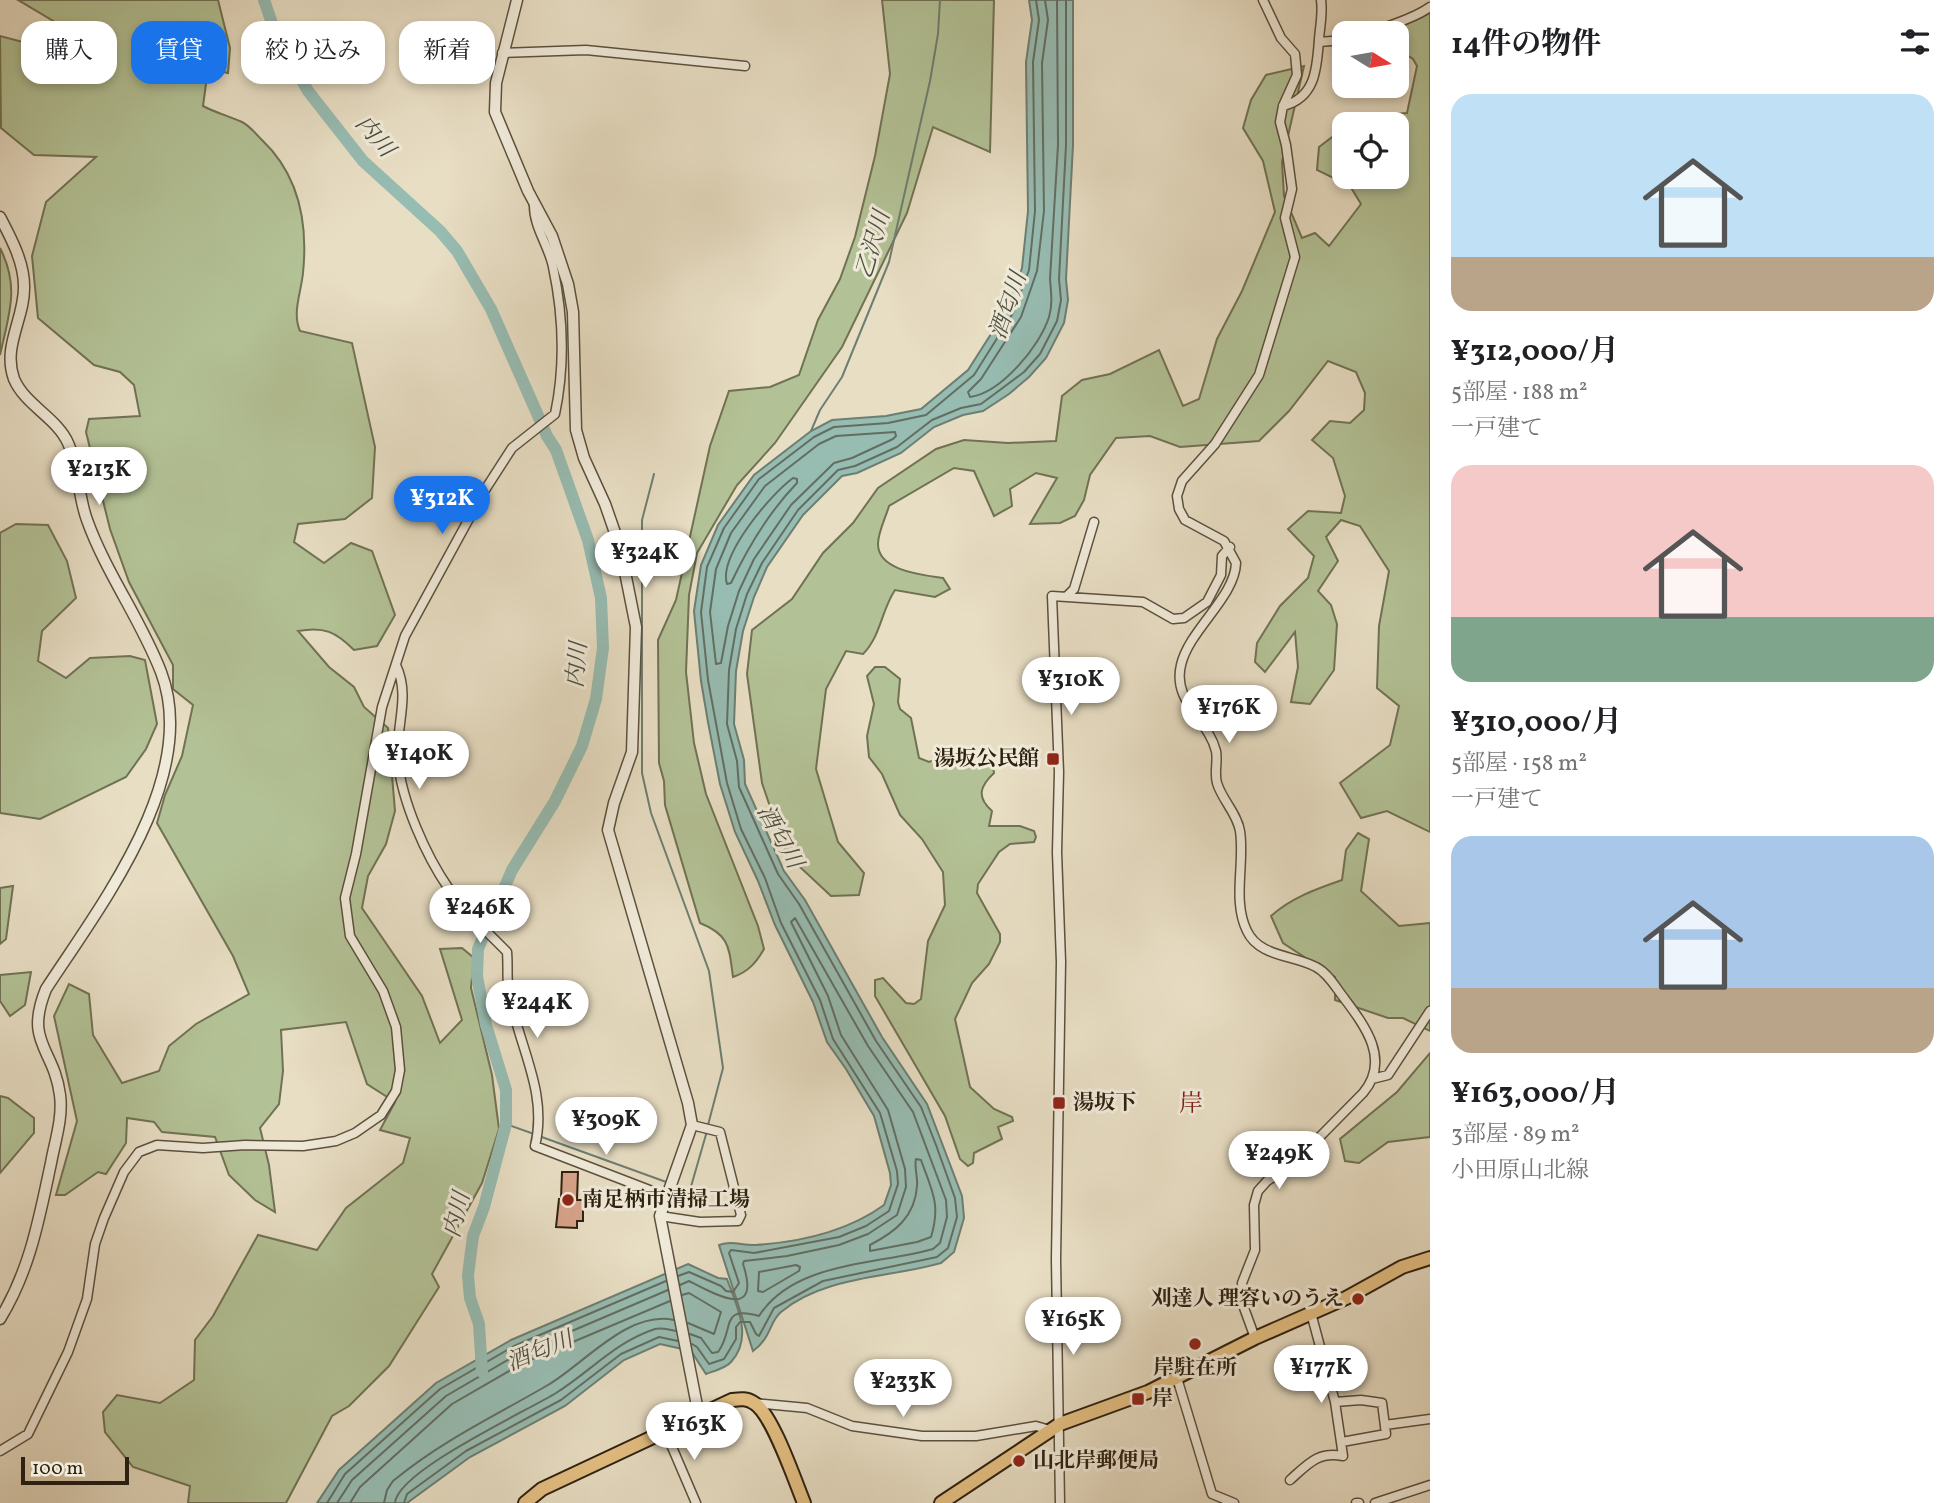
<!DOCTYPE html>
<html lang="ja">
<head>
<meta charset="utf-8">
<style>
	body { margin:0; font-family:Vollkorn,"Noto Serif JP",serif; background:#f2f2f2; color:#202124; height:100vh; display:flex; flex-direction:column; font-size:26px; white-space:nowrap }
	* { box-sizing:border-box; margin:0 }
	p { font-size:23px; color:#757577 }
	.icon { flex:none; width:38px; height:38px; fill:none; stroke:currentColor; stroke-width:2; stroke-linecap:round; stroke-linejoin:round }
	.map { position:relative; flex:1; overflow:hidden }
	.details { display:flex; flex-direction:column; background:#fff; width:525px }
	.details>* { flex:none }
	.guide { position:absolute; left:21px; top:21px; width:665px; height:63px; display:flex; gap:14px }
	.needle { width:46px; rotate:101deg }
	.fabs { position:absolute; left:1332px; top:21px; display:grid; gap:14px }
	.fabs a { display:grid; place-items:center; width:77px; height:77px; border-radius:14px; background:#fff; box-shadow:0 4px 10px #0003; font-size:35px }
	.scale { position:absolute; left:21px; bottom:18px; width:108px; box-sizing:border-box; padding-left:7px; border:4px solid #2e2111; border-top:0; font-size:19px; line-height:24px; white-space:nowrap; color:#2e2111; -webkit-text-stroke:5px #f0ead9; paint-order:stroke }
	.price { position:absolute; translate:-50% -60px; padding:0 16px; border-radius:24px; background:#fff; color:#222; font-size:23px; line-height:46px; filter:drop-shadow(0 2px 4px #0008) }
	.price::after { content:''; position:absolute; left:50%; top:42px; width:21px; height:16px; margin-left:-10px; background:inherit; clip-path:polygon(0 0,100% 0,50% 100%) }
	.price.current { background:#1a73e8; color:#fff }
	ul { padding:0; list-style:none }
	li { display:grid; align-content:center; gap:14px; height:371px; padding:0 21px }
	li span { display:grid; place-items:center; height:217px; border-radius:21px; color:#555 }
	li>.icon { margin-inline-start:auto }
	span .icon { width:126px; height:126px; fill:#fffc; stroke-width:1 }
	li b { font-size:30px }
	h2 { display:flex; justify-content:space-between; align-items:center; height:84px; padding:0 21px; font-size:30px }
	.tag { padding:0 24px; border-radius:21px; background:#fff; box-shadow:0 4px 10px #0003; font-size:24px; line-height:63px }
	.tag.current { background:#1a73e8; color:#fff }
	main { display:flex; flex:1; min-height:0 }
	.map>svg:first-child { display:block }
	.green { fill:#b3c296; stroke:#707254; stroke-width:2 }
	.water { fill:#97bcb2; stroke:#6d7e72; stroke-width:2 }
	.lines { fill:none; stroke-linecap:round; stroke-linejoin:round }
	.shore { stroke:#626e62; stroke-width:2 }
	.stream { stroke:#6d7e72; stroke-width:2 }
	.river { stroke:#97bcb2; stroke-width:12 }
	.building { fill:#d6a389; stroke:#2e2111; stroke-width:2 }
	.minor-casing { stroke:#5c503e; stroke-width:11 }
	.tertiary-casing { stroke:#5c503e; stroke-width:13 }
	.primary-casing { stroke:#2e2111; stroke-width:16 }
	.minor { stroke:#f0ead9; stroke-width:8 }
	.tertiary { stroke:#f0ead9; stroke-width:10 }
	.primary { stroke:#e4bf82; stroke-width:12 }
	.poi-dot { fill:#8f2418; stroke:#f0ead9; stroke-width:2.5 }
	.labels { text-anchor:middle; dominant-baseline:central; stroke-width:6; stroke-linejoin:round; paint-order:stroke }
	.poi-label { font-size:21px; font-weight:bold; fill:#2e2111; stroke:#f0ead9; text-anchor:start }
	.water-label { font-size:23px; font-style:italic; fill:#4e5041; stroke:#f0ead9 }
	.quarter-label { font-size:24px; fill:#7a1f14; stroke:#f0ead9 }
</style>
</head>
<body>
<main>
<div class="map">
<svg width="1430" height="1503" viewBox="0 0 1430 1503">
	<rect width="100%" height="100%" fill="#e8dec4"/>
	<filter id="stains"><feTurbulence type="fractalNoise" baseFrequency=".00286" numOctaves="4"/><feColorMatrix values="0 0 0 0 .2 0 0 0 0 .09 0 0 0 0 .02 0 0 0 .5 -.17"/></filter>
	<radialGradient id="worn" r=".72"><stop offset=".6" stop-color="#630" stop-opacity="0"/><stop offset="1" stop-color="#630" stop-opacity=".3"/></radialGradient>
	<!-- green -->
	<path class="green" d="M18,0h200l12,48 -2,25 -20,-4 -5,37c13,7 26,10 39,16 8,4 14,12 20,18 37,35 46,84 41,133 -2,20 -11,40 -3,58l52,12 23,104 -3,51 -27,21 -47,5 -4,18 30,21 27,-20 21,8 23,64 -18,31 -23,4c-18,-18 -30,-24 -56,-19l31,36 25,20 10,20 24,21 7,83 -9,33 -18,32 -6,32 60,88 18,47 22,-23 -22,-71 22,-1 12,10 -3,30 21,87 7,54 -17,54 -50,91 7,13 -50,79 -40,40 -17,10 -46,87h-98l2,-17 -57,-19 -28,-35 -2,-20 14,-17 43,8 34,-23 1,-40 18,-24 45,-81 59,15 29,-42 57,-45 7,-25 -30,-8 15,-28 -28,-18 -21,-62 -65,8 2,41 -4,33 -19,24 9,37 6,47 -20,-12 -26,-25 -14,-38 -53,-5 -8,-10 -27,-4 -1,25 -20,31 -8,-2 -33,23h-9l21,-74 -23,-105 15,-32 20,10 4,41 29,48 37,-12 10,-25 27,-22 53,-30 -16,-38 -76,-133 8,-28 17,-39 11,-51 -20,-16v-24l-44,-83 -19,-53 -24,-97 3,-13 51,-3 -6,-31 -14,-13 -26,-7 -56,-47 -6,-62 14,-54 50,-45 -62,-2 -33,-27 -1,-92 61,16 4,-24z
		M882,0h112l-4,152 -57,-25 -26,86 -65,134 -67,96 -38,42 -40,68 -8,42 -3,77 8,71 12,51 52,132 6,23c-8,14 -16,23 -31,28 -4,-29 -3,-42 -33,-54l-35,-118 -1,-24 -5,-18 -1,-123 18,-40 34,-154 19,-55 41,-4 29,-12 19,-55 22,-41 15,-42 20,-81 15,-82z
		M1430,13v819l-43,-21 -26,7 -21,-35 50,-38 9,-39 -22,-18 2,-62 10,-55 -29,-45 -19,-6 -15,17 12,24 -20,30 13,14 6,19 -3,46 -24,34 -19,-2 7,-35 -3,-35 -30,40 -10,-10 2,-19 23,-37 28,-28 6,-22 -26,-27 20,-18 33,2 4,-17 -12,-38 -21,-18 18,-19 20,2 14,-13 1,-17 -9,-21 -28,-11 -39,50 -30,30 -79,6 -30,-11 -34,2 -26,37 -6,25 -9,16 -15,7 -30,1 27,-46 -21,-5 -26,16 2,17 -18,10 -20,-45 -20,-3 -65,38c-3,11 -11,26 -11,38 0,27 45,31 65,34l7,11 -15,8 -40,-7c-14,21 -14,46 -32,64l-17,-3 -20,38 -10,80 22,73 26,31 -5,22 -28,1 -45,-42 -24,-71 -15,-109 5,-44 40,-31 31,-46 30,-30 25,-35 58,-39 28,-9 44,3 48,-2 6,-45 20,-16 28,-6 49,-24 24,56 16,-7 18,-60 25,-48 33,-79 -12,-51 -20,-33 8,-28 15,-25 38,-9 -22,96 2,34 18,42 13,-5 14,13 32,-42 -11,-18 -33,-16 2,-23 25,-19v49h52v-53h-46l14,-8 43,-3 10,-47 -4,-7 -16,-10 -1,-16h-4l21,-13z
		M0,248c20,39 9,66 0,107z
		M16,524l32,1 19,36 9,37 -34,33 -4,30 28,17 24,-20 40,-2 15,4 12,64 -11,25 -20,28 -86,42 -40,-6v-280z
		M875,667h10l15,12 -2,23 2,7 11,9 8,40 10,4 13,-5 30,-4 21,14 1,6c-14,13 -18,24 -2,38l-3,15h31l14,5 2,6 -2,5 -24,2 -11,8 -21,32 -1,9 23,41v8l-11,22 -17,19 -17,36 15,68 24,22 18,8 1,4 -15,6 4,12 -28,14 -1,10 -5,3 -8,-7 -15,-43 -70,-120v-16l8,-2 23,25 8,1 7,-5 7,-58 17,-36 -2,-33 -21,-33 -22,-24 -18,-41 -13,-17 -2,-21 7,-32 -7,-28z
		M1358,833l11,6 -8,52 38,35 31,-3v108l-27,-13h-15l-53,-18v-23l-52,-34 -12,-27c20,-18 45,-27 71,-36l4,-30z
		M13,886l-7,53 -6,5v-56z
		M31,972l-6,33 -15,11 -10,-15v-26z
		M1430,1053v84l-42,5 -29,21 -14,-2 -5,-22 57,-47z
		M0,1096l8,2 26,20v15l-34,40z"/>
	<!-- water -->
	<path class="water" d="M1029,0h44v145l-7,134 2,21 -4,23 -18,35 -17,19 -20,17 -26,17 -20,4 -29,12 -33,26 -44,20 -15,3 -39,39 -36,52 -13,30 -11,34 -7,40 -2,53 10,36 1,24 39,87 21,29 77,137 45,67 35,92 2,22 -10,34 -13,11c-52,15 -118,13 -160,49 -12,10 -9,25 -28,39l-34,-106c14,-5 23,1 37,0 44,-3 92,-14 128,-40l7,-20 -1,-12 -16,-57 -28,-47 -19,-27 -14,-40 -38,-77 -17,-44 -23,-49 -15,-48 -12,-62 -7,-41 -7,-70 7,-46 17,-40 36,-50 57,-44 21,-11 54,-4 35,-7 47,-39 39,-61 15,-41 6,-57 -2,-149 6,-42z
		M688,1264l30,14 9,1c9,26 27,58 4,83 -5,6 -17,9 -25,12l-15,-23 -31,-7 -36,16 -59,46 -95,51 -63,46h-90l22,-33 97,-87 75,-43z"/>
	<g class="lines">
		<!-- shore -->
		<path class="shore" d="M1045,0l3,20 -6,43 2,148 -7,60 -16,46 -40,62 -13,13 2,5c31,-4 70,-51 79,-80 4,-13 2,-25 1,-38l8,-134 -1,-145
			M895,432l1,4 -3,3 -41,19 -18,5 -43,42 -37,54 -15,32 -11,35 -7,37 -5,1 -6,-52 6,-43 15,-36 34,-47 54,-42 17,-8z
			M793,478l4,1v4c-28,29 -49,64 -66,100l-4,1c-9,-28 44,-90 66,-106z
			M916,1159l5,1c11,31 20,44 10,77l-14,5 -47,9v-6c25,-13 45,-28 47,-59 1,-9 -3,-19 -1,-27z
			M796,1265l4,2 -1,4 -36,21 -5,-1 1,-19z
			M678,1276l11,-4 32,14 5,5 7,1 6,-9 -10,-30 2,-3 23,3 85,-16 27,-11 23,-15 9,-27 -1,-13 -17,-58 -47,-74 -13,-39 -39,-77 -16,-45 -24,-49 -14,-46 -19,-103 -7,-68 6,-45 17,-39 35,-49 55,-42 20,-10 54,-4 38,-8 48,-40 39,-62 16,-43 6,-59 -2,-149 6,-42 -3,-20
			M680,1285l9,-4c25,13 73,41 54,-17l1,-3 43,-5 52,-11 29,-11 29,-19 9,-28 -1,-18 -17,-59 -47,-75 -13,-39 -37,-74 4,-4 73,128 45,66 33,88 1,17 -7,26 -7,6c-56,16 -139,12 -174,67 -40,-11 -24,13 -41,36l-6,1 -11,-15 -11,-4
			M682,1295l7,-2 32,19 -7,22 -26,-11
			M692,1344l5,3 12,17 15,-5 12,-20v-12l4,-5h10l6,12 3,2 15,-28 49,-27 114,-24 11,-9 9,-31 -2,-19 -19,-53 -15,-38 -45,-66 -77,-137 -21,-30 -39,-87 -2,-26 -10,-37 2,-54 7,-41 11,-35 15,-31 36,-53 40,-40 17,-4 42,-19 35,-27 29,-12 20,-4 43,-32 16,-18 17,-33 4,-21 -2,-21 7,-134v-145
			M327,1503l18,-29 95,-85 74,-43 152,-65
			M337,1503l15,-23 94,-84 72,-42 150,-64
			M350,1503l10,-16 92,-83 71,-41 147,-62
			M384,1503l3,-13 6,-9c50,-41 100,-64 155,-96 36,-21 80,-75 126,-65
			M395,1503c2,-32 132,-92 161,-110 34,-21 59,-51 99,-64 7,-2 14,1 21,2
			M404,1503l3,-9 59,-43 95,-51 60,-46 38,-17 19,4"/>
		<!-- stream -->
		<path class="stream" d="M811,431l9,-21 22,-33 47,-115 41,-181 8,-47 2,-34
			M654,474l-12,46v253l9,40 58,158 14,97 -15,57
			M506,1124l28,10
			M539,1136l130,47
			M674,1185l16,5 17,-59"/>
		<!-- river -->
		<path class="river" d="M264,0l12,35 32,56 55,70 77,70 17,20 34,58 56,127 9,14 32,90 13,58 2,50 -7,51 -14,47 -27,55 -43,69 -34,79 -1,27 9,49 20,65v34l-22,83 -11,29 -5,39 2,23 9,26 3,48"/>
	</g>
	<!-- building -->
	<path class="building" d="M562,1172h16l-1,28h6v21h-6v7l-21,-1 3,-28h2z"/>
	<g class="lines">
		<defs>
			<path id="minor" d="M1372,33c21,-10 40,-13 58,-26
				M1319,42l25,-2
				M502,53l84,-3 159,16
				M1283,106c33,-8 34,-39 36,-67 1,-13 4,-26 2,-39
				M1067,596l7,-7 20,-67
				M396,665c15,32 -1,62 2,95 3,40 28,96 51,129 15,23 39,43 58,63 1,11 0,22 1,33 7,56 41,104 27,161l130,50
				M1372,1079l16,-4 42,-64
				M660,1216l40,6 38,-1 3,-6 -21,-83 -28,-7
				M1255,1338l-12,-33 -1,-22 13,-33 -1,-45 4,-14 9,-10 23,-14 73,-74c28,-33 2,-67 -19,-95 -8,-10 -16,-25 -28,-31 -22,-12 -57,-10 -69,-36 -15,-30 -2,-68 -7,-100 -3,-18 -18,-31 -23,-48 -3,-10 1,-21 -1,-32 -8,-32 -44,-49 -35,-86 8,-35 54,-68 55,-102l-12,-22 -39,-21 -6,-11 -2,-13 5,-15 33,-37 44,-69 36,-118 -10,-39 7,-29 -6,-44 -6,-23 3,-16 14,-31 -2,-21 -14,-16 -18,-38
				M1177,1378l35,116 22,9
				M1335,1402l26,-2 21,3 4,31 -44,8
				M754,1403l53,5 45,18 70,10h54l60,-10 14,4
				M1385,1425l45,-6
				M666,1433l30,70
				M0,1451l28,-17 40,-82 19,-53 8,-55 9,-26 20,-46 15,-20 18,-7 46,3 42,-3 58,1 33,-5 19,-8 26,-18 15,-24 4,-21 -4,-43 -13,-36 -33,-55 -5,-38 11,-44 26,-147 23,-71 78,-143 29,-45 43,-34c10,-48 8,-100 -2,-147 -4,-21 -20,-41 -19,-63
				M1290,1480c18,-16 28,-29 53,-24l-8,-54 -24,-89
				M1060,1503l-4,-244 5,-297 -4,-110 2,-80 -7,-176 91,6 30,17 11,-1 23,-16 14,-27 1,-19 8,-9
				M1356,1503h3
				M1375,1503l55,-18"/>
			<path id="tertiary" d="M517,0l-21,83 -1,29 33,79 24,45 16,48 5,28 3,118 8,28 21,46 15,43 16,80 -4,125 -18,51 -6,27 80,273 4,22 -32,91 39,200
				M0,217c11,21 24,45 24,69 1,32 -22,60 -10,93 11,26 43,39 54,64 11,24 10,53 19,77 19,53 54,100 74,152 40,105 -61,234 -115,317 -22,54 8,59 14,106 3,23 -5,46 -9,68 -12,56 -21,107 -51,156"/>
			<path id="primary" d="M525,1503l17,-14 190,-89c8,-1 15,-2 22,3 18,10 41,78 50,100
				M941,1503l119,-79 88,-32 107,-54 91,-40 56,-31 28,-9"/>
		</defs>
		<!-- minor casing -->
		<use href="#minor" class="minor-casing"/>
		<!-- tertiary casing -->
		<use href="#tertiary" class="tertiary-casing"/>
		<!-- primary casing -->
		<use href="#primary" class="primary-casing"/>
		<!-- minor -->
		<use href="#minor" class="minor"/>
		<!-- tertiary -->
		<use href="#tertiary" class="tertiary"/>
		<!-- primary -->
		<use href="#primary" class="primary"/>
	</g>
	<!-- markers -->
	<g class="poi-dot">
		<rect x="1046" y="752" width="14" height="14" rx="3.5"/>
		<rect x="1052" y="1096" width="14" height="14" rx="3.5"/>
		<circle cx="568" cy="1200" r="7"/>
		<circle cx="1358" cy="1299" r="7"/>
		<circle cx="1195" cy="1344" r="7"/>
		<rect x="1131" y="1392" width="14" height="14" rx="3.5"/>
		<circle cx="1019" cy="1461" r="7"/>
	</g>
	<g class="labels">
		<!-- poi labels -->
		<g class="poi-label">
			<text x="1039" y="759" text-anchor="end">湯坂公民館</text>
			<text x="1073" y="1103">湯坂下</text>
			<text x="582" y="1200">南足柄市清掃工場</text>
			<text x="1344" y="1299" text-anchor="end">刈達人 理容いのうえ</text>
			<text x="1195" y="1368" text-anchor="middle">岸駐在所</text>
			<text x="1152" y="1399">岸</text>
			<text x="1033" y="1461">山北岸郵便局</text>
		</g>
		<!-- water labels -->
		<g class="water-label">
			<text transform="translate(374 137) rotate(49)">内川</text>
			<text transform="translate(874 245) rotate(-74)">乙沢川</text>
			<text transform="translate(1009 306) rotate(-71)">酒匂川</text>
			<text transform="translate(578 665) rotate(-85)">内川</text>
			<text transform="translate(779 837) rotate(61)">酒匂川</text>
			<text transform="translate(458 1215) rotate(-76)">内川</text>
			<text transform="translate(540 1352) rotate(-22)">酒匂川</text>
		</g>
		<!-- quarter labels -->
		<g class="quarter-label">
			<text x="1191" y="1105">岸</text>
		</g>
	</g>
	<rect width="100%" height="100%" filter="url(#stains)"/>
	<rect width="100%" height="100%" fill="url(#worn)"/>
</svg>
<div class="fabs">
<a><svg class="needle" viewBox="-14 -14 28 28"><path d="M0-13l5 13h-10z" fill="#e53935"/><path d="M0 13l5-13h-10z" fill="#757577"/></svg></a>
<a><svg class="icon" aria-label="locate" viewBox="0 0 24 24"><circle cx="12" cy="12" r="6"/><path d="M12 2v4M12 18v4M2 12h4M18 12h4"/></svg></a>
</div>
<div class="scale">100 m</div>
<b class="price" style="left:99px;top:507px">¥213K</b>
<b class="price current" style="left:442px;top:536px">¥312K</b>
<b class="price" style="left:645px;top:590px">¥324K</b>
<b class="price" style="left:1071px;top:717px">¥310K</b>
<b class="price" style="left:1229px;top:745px">¥176K</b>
<b class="price" style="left:419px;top:791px">¥140K</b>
<b class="price" style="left:480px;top:945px">¥246K</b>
<b class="price" style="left:537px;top:1040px">¥244K</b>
<b class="price" style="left:606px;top:1157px">¥309K</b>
<b class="price" style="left:1279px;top:1191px">¥249K</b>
<b class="price" style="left:1073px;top:1357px">¥165K</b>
<b class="price" style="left:1321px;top:1405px">¥177K</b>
<b class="price" style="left:903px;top:1419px">¥233K</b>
<b class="price" style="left:694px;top:1462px">¥163K</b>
<div class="guide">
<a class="tag">購入</a>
<a class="tag current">賃貸</a>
<a class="tag">絞り込み</a>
<a class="tag">新着</a>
</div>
</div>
<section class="details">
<h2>14件の物件<svg class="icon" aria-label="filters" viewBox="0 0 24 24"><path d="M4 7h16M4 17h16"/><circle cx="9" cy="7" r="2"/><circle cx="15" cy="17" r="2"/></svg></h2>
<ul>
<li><span style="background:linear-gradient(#bfe0f5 75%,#b9a48a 0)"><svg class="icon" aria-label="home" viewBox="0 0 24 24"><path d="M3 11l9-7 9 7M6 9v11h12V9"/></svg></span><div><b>¥312,000/月</b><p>5部屋 · 188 m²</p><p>一戸建て</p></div></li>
<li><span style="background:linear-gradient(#f6c9c9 70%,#7fa58c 0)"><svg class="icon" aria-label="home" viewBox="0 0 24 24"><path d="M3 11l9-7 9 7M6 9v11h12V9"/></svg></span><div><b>¥310,000/月</b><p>5部屋 · 158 m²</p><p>一戸建て</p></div></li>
<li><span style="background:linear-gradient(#a9c7e8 70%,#b9a48a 0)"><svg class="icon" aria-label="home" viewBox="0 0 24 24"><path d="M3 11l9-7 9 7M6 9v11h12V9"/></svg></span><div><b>¥163,000/月</b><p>3部屋 · 89 m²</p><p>小田原山北線</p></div></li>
</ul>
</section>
</main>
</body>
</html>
